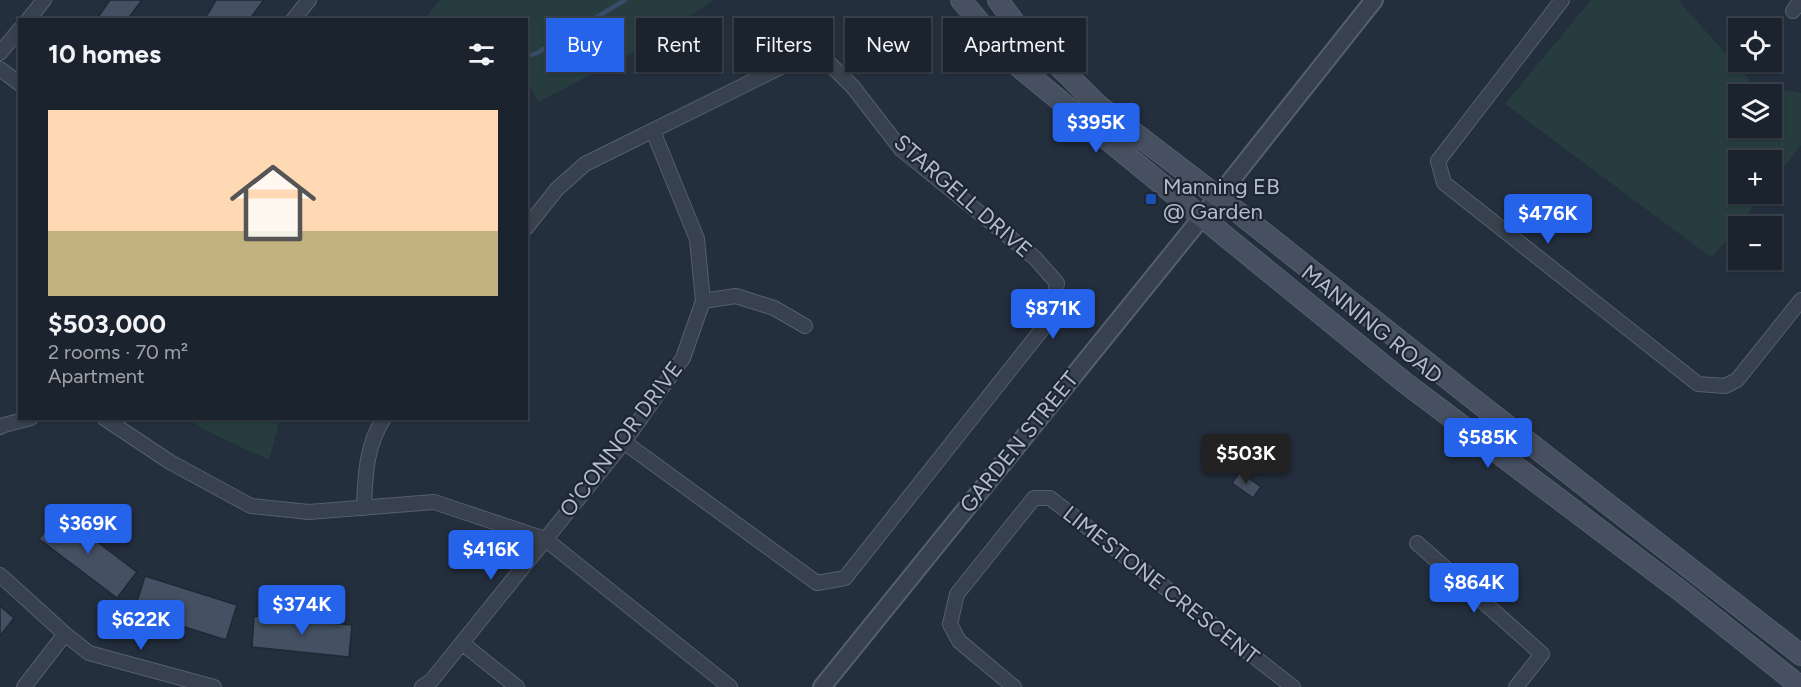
<!DOCTYPE html>
<html lang="en">
<head>
<meta charset="utf-8">
<style>
	body { margin:0; font-family:Figtree,sans-serif; background:#282f3a; color:#f1f3f6; height:100vh; display:flex; flex-direction:column; font-size:22px; white-space:nowrap }
	* { box-sizing:border-box; margin:0 }
	p { font-size:20px; color:#a0a4aa }
	.icon { flex:none; width:33px; height:33px; fill:none; stroke:currentColor; stroke-width:2; stroke-linecap:round; stroke-linejoin:round }
	.map { position:relative; flex:1; overflow:hidden }
	.drawer { position:absolute; left:18px; top:18px; width:510px; height:402px; display:flex; flex-direction:column; background:#1b232e; border-radius:0px; box-shadow:0 2px 4px #0004,0 0 0 2px #39404a }
	.drawer>* { flex:none }
	.banner { position:absolute; left:546px; top:18px; width:570px; height:54px; display:flex; gap:12px }
	.controls { position:absolute; left:1728px; top:18px; display:grid; gap:12px }
	.controls a { display:grid; place-items:center; width:54px; height:54px; border-radius:0px; background:#1b232e; box-shadow:0 2px 4px #0004,0 0 0 2px #39404a; font-size:30px }
	.price { position:absolute; translate:-50% -51px; padding:0 14px; border-radius:6px; background:#2563eb; color:#fff; font-size:20px; line-height:39px; filter:drop-shadow(0 2px 3px #0008) }
	.price::after { content:''; position:absolute; left:50%; top:36px; width:18px; height:14px; margin-left:-9px; background:inherit; clip-path:polygon(0 0,100% 0,50% 100%) }
	.price.selected { background:#222; color:#fff }
	ul { padding:0; list-style:none }
	li { display:grid; align-content:center; gap:12px; height:318px; padding:0 30px }
	li+li { border-top:2px solid #39404a }
	li span { display:grid; place-items:center; height:186px; border-radius:0px; color:#555 }
	li>.icon { margin-inline-start:auto }
	span .icon { width:108px; height:108px; fill:#fffc; stroke-width:1 }
	li b { font-size:26px }
	h2 { display:flex; justify-content:space-between; align-items:center; height:72px; padding:0 30px; font-size:26px }
	.chip { padding:0 21px; border-radius:0px; background:#1b232e; box-shadow:0 2px 4px #0004,0 0 0 2px #39404a; font-size:21px; line-height:54px }
	.chip.selected { background:#2563eb; color:#fff }
	.map>svg:first-child { display:block }
	.green { fill:#263c3f; fill-rule:evenodd }
	.lines { fill:none; stroke-linecap:round; stroke-linejoin:round }
	.stream { stroke:#394c67; stroke-width:4.5 }
	.building { fill:#455162; stroke:#1f2835; stroke-width:1.5 }
	.minor-casing { stroke:#565f6c; stroke-width:16 }
	.tertiary-casing { stroke:#565f6c; stroke-width:20 }
	.secondary-casing { stroke:#565f6c; stroke-width:22 }
	.minor { stroke:#38414e; stroke-width:14 }
	.tertiary { stroke:#38414e; stroke-width:16 }
	.secondary { stroke:#465061; stroke-width:20 }
	.transit-dot { fill:#1a4fb4; stroke:#1d2633; stroke-width:2 }
	.labels { text-anchor:middle; dominant-baseline:central; stroke-width:4.5; stroke-linejoin:round; paint-order:stroke }
	.poi-label { font-size:22px; fill:#b4bcc9; stroke:#1d2633; text-anchor:start }
	.street-label { font-size:22px; fill:#b4bcc9; stroke:#1d2633 }
</style>
</head>
<body>
<div class="map">
<svg width="1801" height="687" viewBox="0 0 1801 687">
	<rect width="100%" height="100%" fill="#242f3e"/>
	<!-- green -->
	<path class="green" d="M440,0h273l-57,40 -117,62 -12,-19 -1,-63 -102,-1z
		M1591,0h87l75,84 48,9v52l-29,38v-23h-34v34h25l-51,64 -207,-154zM1738,94h34v34h-34z
		M187,419h93l-11,41 -62,-29z"/>
	<g class="lines">
		<!-- stream -->
		<path class="stream" d="M526,57l11,-4 88,-53"/>
	</g>
	<!-- building -->
	<path class="building" d="M110,0h32l-15,20h-31z
		M216,0h48l-15,20h-45z
		M1240,472l21,15 -8,11 -21,-15z
		M58,512l79,60 -20,26 -78,-59z
		M145,576l92,29 -11,35 -92,-29z
		M0,606l14,12 -14,18z
		M254,616l98,9 -3,32 -97,-10z"/>
	<g class="lines">
		<defs>
			<path id="minor" d="M1562,0l-124,161 6,22 254,201 27,2 12,-6 64,-80
				M1793,11l8,-11
				M28,20l16,-20
				M293,20l16,-20
				M0,53l20,-24
				M0,69l20,15
				M526,228l31,-39 28,-25 216,-107 23,1 29,29 48,62 134,109 22,25 -6,35 -206,260 -28,5 -193,-141
				M703,301l33,-5 38,12 31,18
				M104,418l66,44 81,44 58,6 125,-10 111,37 185,148
				M0,427l4,-2 27,-7
				M364,508c1,-31 2,-63 20,-90
				M1417,543l125,111 -26,33
				M0,575l65,59 24,19 125,34
				M462,643l55,44
				M24,687l41,-53
				M422,687l10,-7 192,-238 59,-84 20,-57 -6,-62 -44,-108
				M1014,687l-55,-46 -9,-17 7,-30 77,-96h16l243,189"/>
			<path id="tertiary" d="M822,687l380,-470 172,-217"/>
			<path id="secondary" d="M961,0l52,62 168,138 223,182 278,210 119,95
				M998,0l16,22 84,83 141,108 224,178 338,264"/>
		</defs>
		<!-- minor casing -->
		<use href="#minor" class="minor-casing"/>
		<!-- tertiary casing -->
		<use href="#tertiary" class="tertiary-casing"/>
		<!-- secondary casing -->
		<use href="#secondary" class="secondary-casing"/>
		<!-- minor -->
		<use href="#minor" class="minor"/>
		<!-- tertiary -->
		<use href="#tertiary" class="tertiary"/>
		<!-- secondary -->
		<use href="#secondary" class="secondary"/>
	</g>
	<!-- markers -->
	<rect class="transit-dot" x="1145" y="193" width="12" height="12" rx="3"/>
	<g class="labels">
		<!-- poi labels -->
		<g class="poi-label">
			<text x="1163" y="186">Manning EB<tspan x="1163" dy="25">@ Garden</tspan></text>
		</g>
		<!-- street labels -->
		<g class="street-label">
			<text transform="translate(963 196) rotate(41)">STARGELL DRIVE</text>
			<text transform="translate(1372 324) rotate(39)">MANNING ROAD</text>
			<text transform="translate(621 439) rotate(-53)">O'CONNOR DRIVE</text>
			<text transform="translate(1019 442) rotate(-51)">GARDEN STREET</text>
			<text transform="translate(1161 585) rotate(38)">LIMESTONE CRESCENT</text>
		</g>
	</g>
</svg>
<div class="controls">
<a><svg class="icon" aria-label="locate" viewBox="0 0 24 24"><circle cx="12" cy="12" r="6"/><path d="M12 2v4M12 18v4M2 12h4M18 12h4"/></svg></a>
<a><svg class="icon" aria-label="layers" viewBox="0 0 24 24"><path d="M12 4l9 5-9 5-9-5zM3 14l9 5 9-5"/></svg></a>
<a>+</a>
<a>−</a>
</div>
<b class="price" style="left:1096px;top:154px">$395K</b>
<b class="price" style="left:1548px;top:245px">$476K</b>
<b class="price" style="left:1053px;top:340px">$871K</b>
<b class="price" style="left:1488px;top:469px">$585K</b>
<b class="price selected" style="left:1246px;top:485px">$503K</b>
<b class="price" style="left:88px;top:555px">$369K</b>
<b class="price" style="left:491px;top:581px">$416K</b>
<b class="price" style="left:1474px;top:614px">$864K</b>
<b class="price" style="left:302px;top:636px">$374K</b>
<b class="price" style="left:141px;top:651px">$622K</b>
<div class="banner">
<a class="chip selected">Buy</a>
<a class="chip">Rent</a>
<a class="chip">Filters</a>
<a class="chip">New</a>
<a class="chip">Apartment</a>
</div>
<section class="drawer">
<h2>10 homes<svg class="icon" aria-label="filters" viewBox="0 0 24 24"><path d="M4 7h16M4 17h16"/><circle cx="9" cy="7" r="2"/><circle cx="15" cy="17" r="2"/></svg></h2>
<ul>
<li><span style="background:linear-gradient(#ffd9b3 65%,#c2b280 0)"><svg class="icon" aria-label="home" viewBox="0 0 24 24"><path d="M3 11l9-7 9 7M6 9v11h12V9"/></svg></span><div><b>$503,000</b><p>2 rooms · 70 m²</p><p>Apartment</p></div></li>
</ul>
</section>
</div>
</body>
</html>
